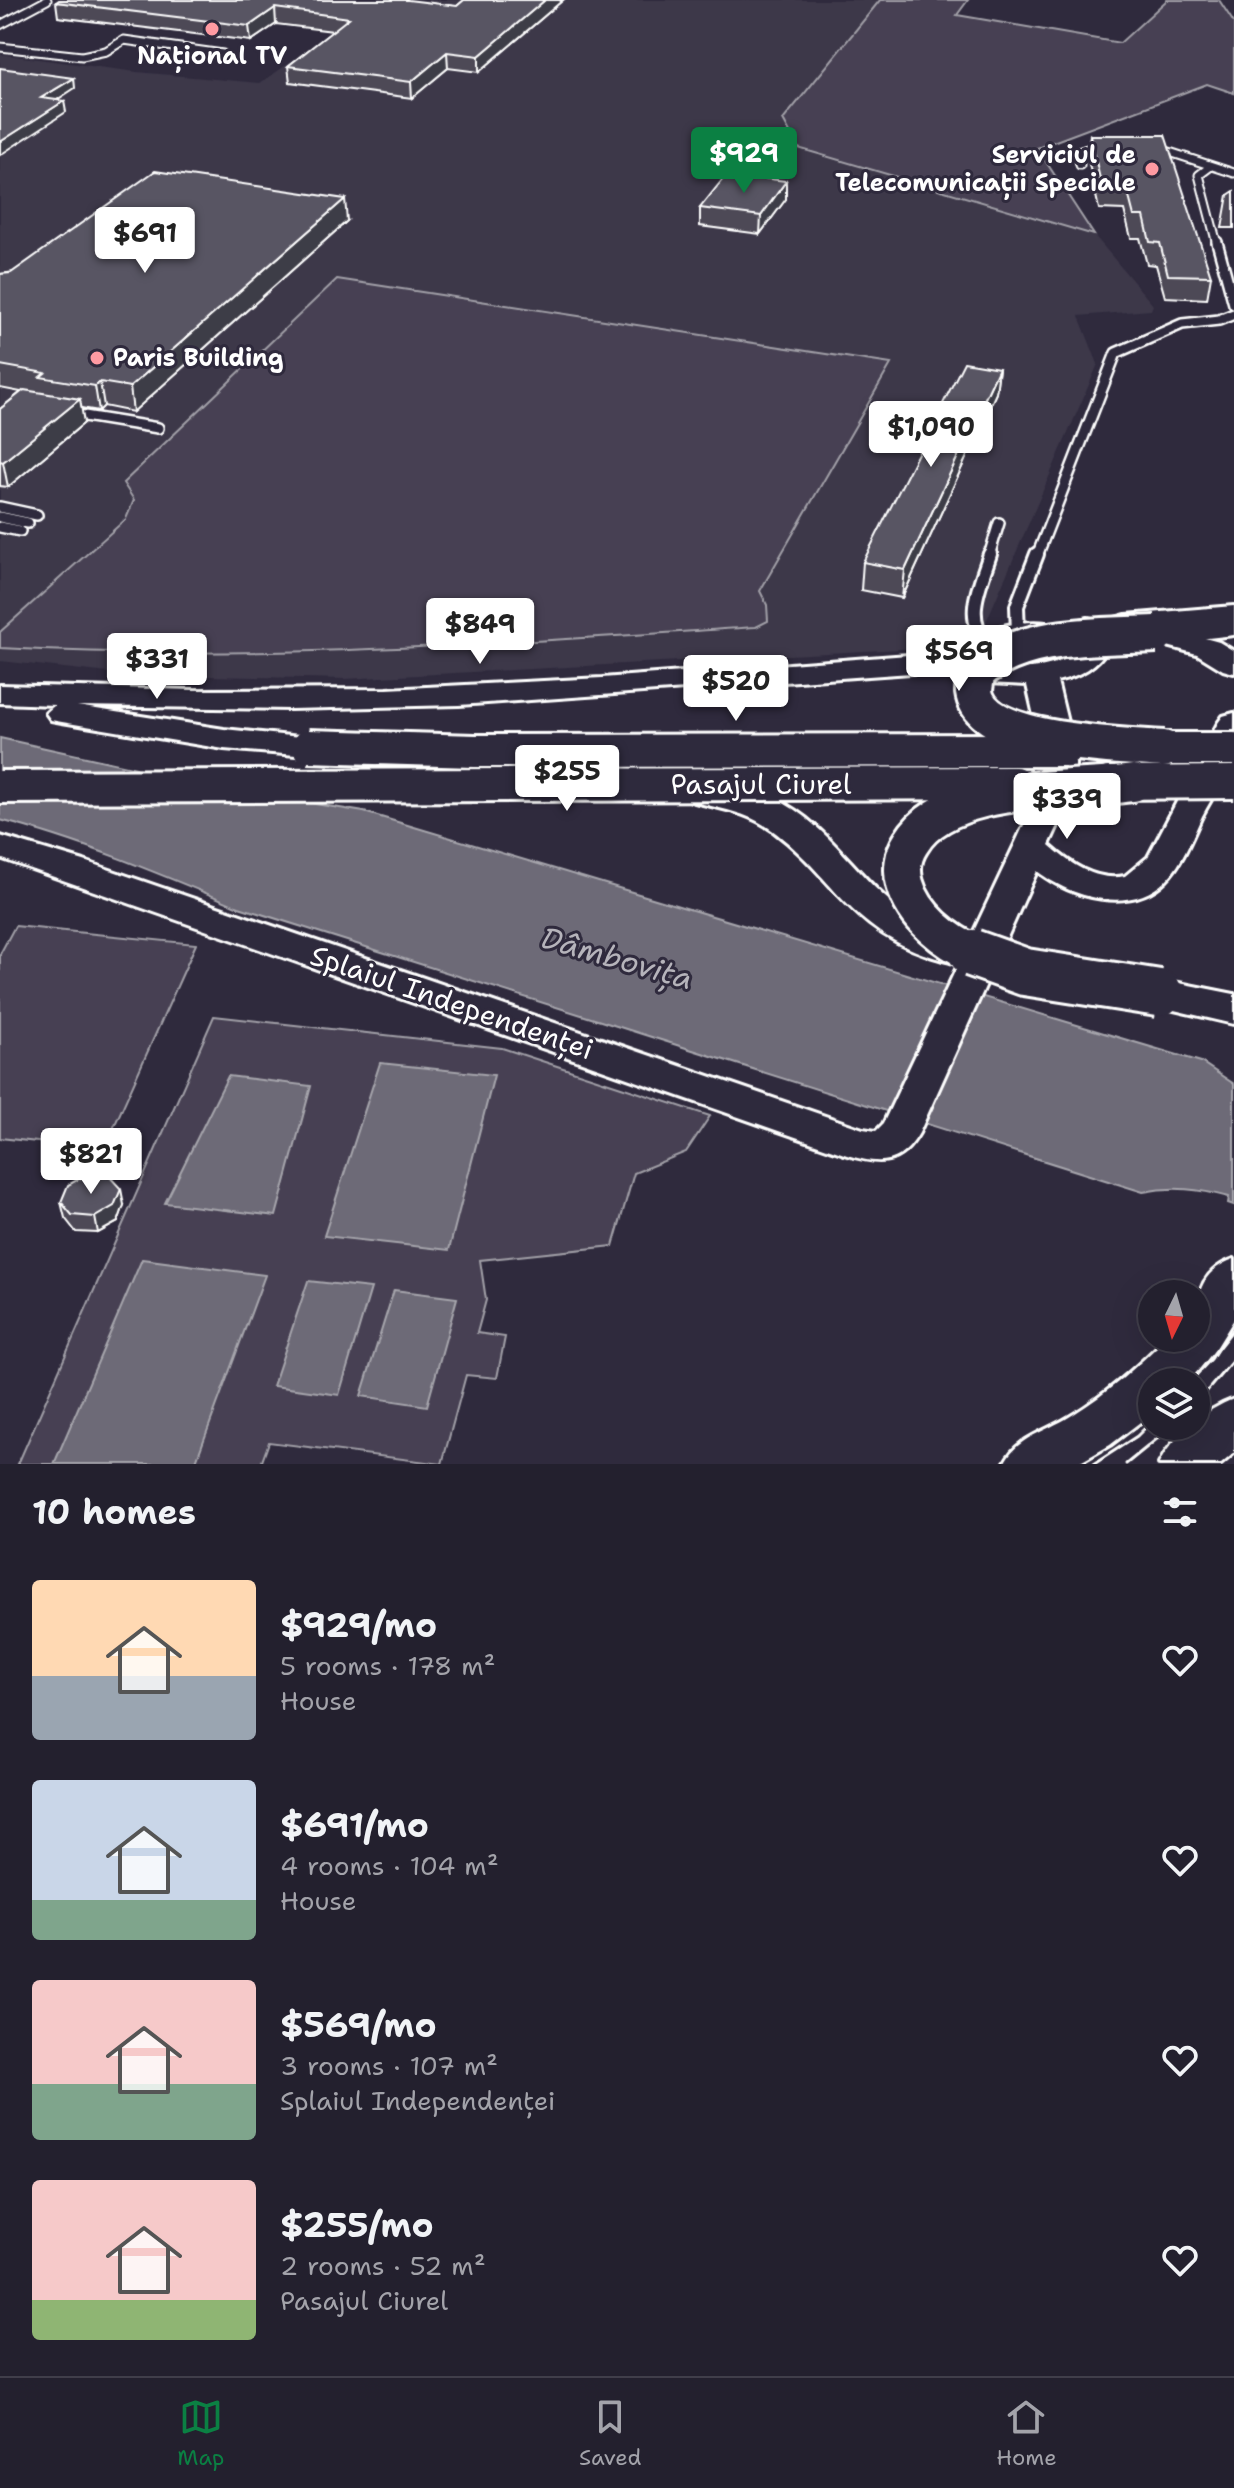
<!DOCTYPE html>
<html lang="en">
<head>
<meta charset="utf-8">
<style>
	body { margin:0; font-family:"Shantell Sans",sans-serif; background:#2f2d3a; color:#f1f3f6; height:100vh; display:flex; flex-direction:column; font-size:30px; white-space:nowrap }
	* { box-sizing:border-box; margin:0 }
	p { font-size:26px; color:#a3a3aa }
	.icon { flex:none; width:44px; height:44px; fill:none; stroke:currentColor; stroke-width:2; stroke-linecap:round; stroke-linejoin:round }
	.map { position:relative; height:1464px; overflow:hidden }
	.panel { display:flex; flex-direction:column; background:#23202e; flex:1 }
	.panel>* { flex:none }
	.needle { width:52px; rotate:185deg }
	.buttons { position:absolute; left:1138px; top:1280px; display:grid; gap:16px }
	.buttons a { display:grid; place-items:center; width:72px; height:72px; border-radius:50%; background:#23202e; box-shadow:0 8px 32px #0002,0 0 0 2px #403e4a; font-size:40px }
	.price { position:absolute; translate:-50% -68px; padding:0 18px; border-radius:8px; background:#fff; color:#222; font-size:26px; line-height:52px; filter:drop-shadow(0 2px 4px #0008) }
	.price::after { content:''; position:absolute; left:50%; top:48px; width:24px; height:18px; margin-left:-12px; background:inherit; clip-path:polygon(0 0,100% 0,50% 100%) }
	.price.active { background:#0b8043; color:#fff }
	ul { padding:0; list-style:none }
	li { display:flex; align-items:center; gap:24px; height:200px; padding:0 32px }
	li span { display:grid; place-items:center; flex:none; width:224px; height:160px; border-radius:8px; color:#555 }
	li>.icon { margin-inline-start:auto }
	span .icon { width:96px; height:96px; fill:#fffc; stroke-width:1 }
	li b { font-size:34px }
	h2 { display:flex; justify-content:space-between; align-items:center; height:96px; padding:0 32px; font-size:34px }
	.menu { display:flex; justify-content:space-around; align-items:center; height:112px; border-top:2px solid #403e4a; background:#23202e; font-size:22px; color:#a3a3aa }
	.menu a { display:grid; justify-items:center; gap:4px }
	.menu .active { color:#0b8043 }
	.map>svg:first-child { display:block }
	.built { fill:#3c3749 }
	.green { fill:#464152; stroke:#a2a0a8; stroke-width:2 }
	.water { fill:#6d6a77; stroke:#a7a6ad; stroke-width:2 }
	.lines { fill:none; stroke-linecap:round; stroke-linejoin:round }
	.lane-far2-casing { stroke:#fff; stroke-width:11 }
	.lane-far1-casing { stroke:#fff; stroke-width:14 }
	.lane-casing { stroke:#fff; stroke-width:18 }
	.secondary-casing { stroke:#fff; stroke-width:6 }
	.primary-casing { stroke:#fff; stroke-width:6 }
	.lane-far2 { stroke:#2f2a3d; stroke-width:7 }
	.lane-far1 { stroke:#2f2a3d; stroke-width:9 }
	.lane { stroke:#2f2a3d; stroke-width:12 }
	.secondary { fill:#2f2a3d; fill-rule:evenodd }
	.primary { fill:#2f2a3d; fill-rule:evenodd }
	.tram { stroke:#fff; stroke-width:3 }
	.secondary-bridge-casing { stroke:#fff; stroke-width:38; stroke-linecap:butt }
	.primary-bridge-far1-casing { stroke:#fff; stroke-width:42; stroke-linecap:butt }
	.primary-bridge-casing { stroke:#fff; stroke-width:52; stroke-linecap:butt }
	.secondary-bridge { stroke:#2f2a3d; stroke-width:32 }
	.primary-bridge-far1 { stroke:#2f2a3d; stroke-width:36 }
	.primary-bridge { stroke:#2f2a3d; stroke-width:46 }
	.wall { fill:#4d4956; stroke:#fff; stroke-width:2 }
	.shaded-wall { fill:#3e3c46; stroke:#fff; stroke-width:2 }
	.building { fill:#595564; stroke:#fff; stroke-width:2 }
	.poi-dot { fill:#ff9aa2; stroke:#2f2a3d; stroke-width:3 }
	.labels { text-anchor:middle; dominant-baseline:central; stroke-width:6; stroke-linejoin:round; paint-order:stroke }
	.far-poi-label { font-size:24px; font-weight:bold; fill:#fff; stroke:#2f2a3d }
	.street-label { font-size:28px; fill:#fff; stroke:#2f2a3d }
	.water-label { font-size:30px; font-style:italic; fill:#b6b4bb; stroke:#2f2a3d }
</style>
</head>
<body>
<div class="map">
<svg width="1234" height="1464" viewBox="0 0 1234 1464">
	<rect width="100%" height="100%" fill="#2f2a3d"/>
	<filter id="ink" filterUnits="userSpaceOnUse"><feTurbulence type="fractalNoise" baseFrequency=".0125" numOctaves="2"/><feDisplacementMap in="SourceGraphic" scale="16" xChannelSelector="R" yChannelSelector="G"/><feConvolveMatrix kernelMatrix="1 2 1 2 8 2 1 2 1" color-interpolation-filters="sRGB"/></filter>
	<g filter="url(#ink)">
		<!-- built -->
		<path class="built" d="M398,0h482l-97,120 15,28 296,87 59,70 -2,5 -72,6 19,48 -122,281 -631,34 -227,-5 -118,-13v-607l137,18 123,11 47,-32z"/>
		<!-- green -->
		<path class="green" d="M880,0h88l-11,15 163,28 47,-43h52l15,23v70l-27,-9 -170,64 57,87 -296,-87 -15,-28z
			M337,279l554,85 -131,227 7,14 1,16 -12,6c-251,16 -504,35 -756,21v-16l126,-113 8,-19 -11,-17z
			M15,926l181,18 -92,205 -104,-11v-184z
			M214,1016l288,32 208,68 -24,36 -52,21 -21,73 -133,14 6,40 -9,33 28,4 -8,41 -31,-3 -24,89 -173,-22 -8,22h-243z"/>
		<!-- water -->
		<path class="water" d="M0,738l254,56 110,18 837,250 33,22v121l-6,-2 1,-6c-30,-8 -56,-11 -86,-5l-904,-285c-79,-33 -157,-66 -239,-87z
			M380,1063l114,12 -45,175 -125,-14z
			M228,1076l83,10 -35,130 -111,-13z
			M142,1259l123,16 -70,189h-141z
			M308,1281l63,7 -32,107 -66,-9z
			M394,1290l63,8 -30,108 -66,-10z"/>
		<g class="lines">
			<defs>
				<path id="lane-far2" d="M0,25l47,-25
					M0,47l82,9 24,-5 18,-11 99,14
					M1154,147l80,26
					M1080,165l-2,-13 25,-8
					M1211,166l-12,9 18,69"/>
				<path id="lane-far1" d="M1217,242l17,62
					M66,413l92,15
					M0,507l37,8
					M0,517l28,6
					M0,527l20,4
					M989,556l10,-33
					M1037,556l79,-203 66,-29 37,-4 15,-6"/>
				<path id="lane" d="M1018,633l-1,-27 20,-52
					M985,639c-22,-22 -3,-59 5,-85"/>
				<path id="secondary" d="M1234,606v18l-62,5 47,13 15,9v22l-11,-3 -26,-16 -52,-14 -2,-8 -28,-2 -4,-6 4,-6 11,-3z
					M1088,618l11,3 11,25c-14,21 -28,29 -53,35l18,74v34l-26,56c21,19 47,37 76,31l23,-19 70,-134 5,-7 11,-3c0,13 0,31 -1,43 -7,21 -21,41 -31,60 -10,21 -19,47 -36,64 -35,35 -94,18 -129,-9l-118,262c-19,33 -39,32 -72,22l-847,-297v-22l84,25 779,268 13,2 7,-7 158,-335 2,-34 -16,-70 -38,-2 -36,-13 -494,35 -169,4 -213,-3 147,23 95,10 5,7 -5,7 -11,3 -84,-7 -162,-27 -11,-2 -5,-7 9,-8 -55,-2v-18l194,5 193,-1 215,-11 346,-26 6,-11c32,-11 70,-25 104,-16l4,6 -4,6 -58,8 -22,8 -2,4c25,17 85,16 104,-11l-7,-19 4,-6z"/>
				<path id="primary" d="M1234,615v20l-78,9 -12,-3 -5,-7 5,-7 12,-3z
					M704,782c24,3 49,6 71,17 55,25 84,84 133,116 21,14 64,18 75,37l-6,10c-17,5 -30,-1 -47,-6 -82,-27 -96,-80 -158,-126 -26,-19 -52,-21 -81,-29l-6,-8 6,-8z
					M1159,979l75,15v30l-90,-21 -6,-10 6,-10z
					M1234,1259v60l-24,39 -23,24h-35v31l-42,32 -33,19h-73c13,-28 45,-33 70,-50 34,-21 64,-48 92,-76h30c0,-35 0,-66 38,-79z
					M1234,1399v54l-13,11h-62c13,-27 47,-55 75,-65z"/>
			</defs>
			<!-- lane-far2 casing -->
			<use href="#lane-far2" class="lane-far2-casing"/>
			<!-- lane-far1 casing -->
			<use href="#lane-far1" class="lane-far1-casing"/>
			<!-- lane casing -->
			<use href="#lane" class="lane-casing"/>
			<!-- secondary casing -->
			<use href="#secondary" class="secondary-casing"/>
			<!-- primary casing -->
			<use href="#primary" class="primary-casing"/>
			<!-- lane-far2 -->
			<use href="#lane-far2" class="lane-far2"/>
			<!-- lane-far1 -->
			<use href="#lane-far1" class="lane-far1"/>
			<!-- lane -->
			<use href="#lane" class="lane"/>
			<!-- secondary -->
			<use href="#secondary" class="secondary"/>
			<!-- primary -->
			<use href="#primary" class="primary"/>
			<!-- tram -->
			<path class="tram" d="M1191,1382l43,-54
				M1196,1404l38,-45
				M1094,1464l43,-28 15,-15
				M1126,1464l47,-38"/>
			<defs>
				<path id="secondary-bridge" d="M308,746l167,5 590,-1
					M1139,749h95
					M1109,783l125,-1
					M0,787l1015,-4"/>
				<path id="primary-bridge-far1" d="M1156,634c-58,3 -134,-2 -180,39 0,6 -2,13 -2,19 7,53 148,53 189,57
					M976,955c-30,-14 -62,-38 -71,-71 -4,-14 -2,-29 6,-41 36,-61 159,-51 222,-60"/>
				<path id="primary-bridge" d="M972,953l53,19 134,21"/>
			</defs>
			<!-- secondary-bridge casing -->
			<use href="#secondary-bridge" class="secondary-bridge-casing"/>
			<!-- primary-bridge-far1 casing -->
			<use href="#primary-bridge-far1" class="primary-bridge-far1-casing"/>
			<!-- primary-bridge casing -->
			<use href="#primary-bridge" class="primary-bridge-casing"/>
			<!-- secondary-bridge -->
			<use href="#secondary-bridge" class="secondary-bridge"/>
			<!-- primary-bridge-far1 -->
			<use href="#primary-bridge-far1" class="primary-bridge-far1"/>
			<!-- primary-bridge -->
			<use href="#primary-bridge" class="primary-bridge"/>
		</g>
		<!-- wall -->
		<path class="wall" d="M464,0h99l-84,72 -31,-4 -36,30 -122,-16 -2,-16 45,-35 -57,-7 -25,17 -193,-24 -2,-15 401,4z
			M1090,135l121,141 -4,23 -42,-2 -9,-32 -9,-1 -7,-26h-9l-7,-28 -25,-1 -12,-54z
			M786,181v18l-26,35 -60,-8v-18z
			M1234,191v37h-12l6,-33z
			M347,221l-214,191 -29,-6 -5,5 -18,-3 3,15 -76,64 -8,-1v-77l21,-17 -21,-4v-114z
			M999,368l-3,25 -94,205 -41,-8 2,-28z
			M61,1202l63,3 -6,17 -20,11 -22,-1 -11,-14z"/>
		<!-- shaded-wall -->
		<path class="shaded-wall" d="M545,0h18l-84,72v-16z
			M275,8l1,16 -25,17 -2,-15z
			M447,52l1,16 -36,30 -1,-16z
			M74,78l1,10 -32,21 -2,-11z
			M64,101l2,11 -66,43v-13z
			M786,181v18l-26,35 1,-18z
			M345,199l2,22 -214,191 -3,-25z
			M999,368l-3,25 -94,205 3,-28z
			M100,382l4,24 -5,5 -4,-25z
			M80,399l4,24 -76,64 -5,-25z
			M121,1189l3,16 -6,17 -20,11 -3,-16z"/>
		<!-- building -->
		<path class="building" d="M59,0h349l49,6 7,-6h81l-66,56 -32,-4 -36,30 -123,-16 61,-48 -74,-10 -26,18 -193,-24z
			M0,68l74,10 -33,20 23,3 -64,41z
			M1090,135h75l46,141 -43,-1 -8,-32 -10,-1 -6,-26h-10l-7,-27 -25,-1z
			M155,171l190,28 -215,188 -30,-5 -5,4 -55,-9 5,-4 -45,-8v-91l11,-1z
			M727,174l59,7 -25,35 -61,-8z
			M964,362l35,6 -94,202 -42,-8z
			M24,390l56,9 -77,63 -3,-1v-52z
			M88,1174l21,2 12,13 -7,17 -19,11 -23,-2 -11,-13 7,-17z"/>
	</g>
	<!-- markers -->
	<g class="poi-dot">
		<circle cx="212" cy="29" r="8"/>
		<circle cx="1152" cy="169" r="8"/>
		<circle cx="97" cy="358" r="8"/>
	</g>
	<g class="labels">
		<!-- far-poi labels -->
		<g class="far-poi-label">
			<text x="212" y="56">Național TV</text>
			<text x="1136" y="155" text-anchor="end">Serviciul de<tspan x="1136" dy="28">Telecomunicații Speciale</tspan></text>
			<text x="113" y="358" text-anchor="start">Paris Building</text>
		</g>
		<!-- street labels -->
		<g class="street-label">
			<text x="761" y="784">Pasajul Ciurel</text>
			<text transform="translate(452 1002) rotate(19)">Splaiul Independenței</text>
		</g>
		<!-- water labels -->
		<g class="water-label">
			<text transform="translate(617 958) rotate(16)">Dâmbovița</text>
		</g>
	</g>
</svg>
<div class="buttons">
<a><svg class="needle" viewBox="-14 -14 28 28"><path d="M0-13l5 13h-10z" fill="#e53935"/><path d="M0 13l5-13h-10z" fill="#a3a3aa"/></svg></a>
<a><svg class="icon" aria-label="layers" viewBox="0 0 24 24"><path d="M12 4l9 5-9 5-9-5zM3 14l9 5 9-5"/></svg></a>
</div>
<b class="price active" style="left:744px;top:195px">$929</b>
<b class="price" style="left:145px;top:275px">$691</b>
<b class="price" style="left:931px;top:469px">$1,090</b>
<b class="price" style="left:480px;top:666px">$849</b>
<b class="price" style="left:959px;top:693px">$569</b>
<b class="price" style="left:157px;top:701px">$331</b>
<b class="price" style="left:736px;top:723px">$520</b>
<b class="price" style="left:567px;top:813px">$255</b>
<b class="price" style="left:1067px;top:841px">$339</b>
<b class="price" style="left:91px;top:1196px">$821</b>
</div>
<section class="panel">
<h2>10 homes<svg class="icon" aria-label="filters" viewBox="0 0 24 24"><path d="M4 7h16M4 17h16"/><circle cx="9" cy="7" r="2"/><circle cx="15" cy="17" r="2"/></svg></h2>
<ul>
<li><span style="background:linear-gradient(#ffd9b3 60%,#9aa5b1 0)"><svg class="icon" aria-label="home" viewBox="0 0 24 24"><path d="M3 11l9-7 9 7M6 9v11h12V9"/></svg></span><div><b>$929/mo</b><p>5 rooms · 178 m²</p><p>House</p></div><svg class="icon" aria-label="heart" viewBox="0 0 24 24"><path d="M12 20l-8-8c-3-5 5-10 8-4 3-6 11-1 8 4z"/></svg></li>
<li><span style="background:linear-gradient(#c9d6e8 75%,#7fa58c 0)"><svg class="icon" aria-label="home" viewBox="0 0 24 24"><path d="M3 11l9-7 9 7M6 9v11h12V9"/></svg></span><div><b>$691/mo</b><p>4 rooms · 104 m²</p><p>House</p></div><svg class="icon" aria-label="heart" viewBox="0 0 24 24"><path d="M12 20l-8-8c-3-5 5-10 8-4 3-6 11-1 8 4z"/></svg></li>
<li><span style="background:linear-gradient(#f6c9c9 65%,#7fa58c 0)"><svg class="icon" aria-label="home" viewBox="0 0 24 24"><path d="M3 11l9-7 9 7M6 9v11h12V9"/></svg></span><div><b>$569/mo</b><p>3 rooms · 107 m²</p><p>Splaiul Independenței</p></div><svg class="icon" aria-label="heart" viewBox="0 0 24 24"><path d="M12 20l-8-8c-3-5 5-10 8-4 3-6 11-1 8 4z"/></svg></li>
<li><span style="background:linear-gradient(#f6c9c9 75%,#8fb573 0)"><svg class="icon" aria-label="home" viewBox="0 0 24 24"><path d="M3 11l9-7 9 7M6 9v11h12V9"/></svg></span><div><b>$255/mo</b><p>2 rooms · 52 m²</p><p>Pasajul Ciurel</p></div><svg class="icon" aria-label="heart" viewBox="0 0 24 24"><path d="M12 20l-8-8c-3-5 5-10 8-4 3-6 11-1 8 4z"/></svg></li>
</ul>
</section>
<nav class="menu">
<a class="active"><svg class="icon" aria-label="map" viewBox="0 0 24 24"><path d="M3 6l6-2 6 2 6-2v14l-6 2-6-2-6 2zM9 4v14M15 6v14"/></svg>Map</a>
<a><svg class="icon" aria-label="saved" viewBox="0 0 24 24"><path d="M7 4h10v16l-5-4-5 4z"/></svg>Saved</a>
<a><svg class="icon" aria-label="home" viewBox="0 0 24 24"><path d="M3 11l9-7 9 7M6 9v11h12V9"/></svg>Home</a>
</nav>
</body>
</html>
